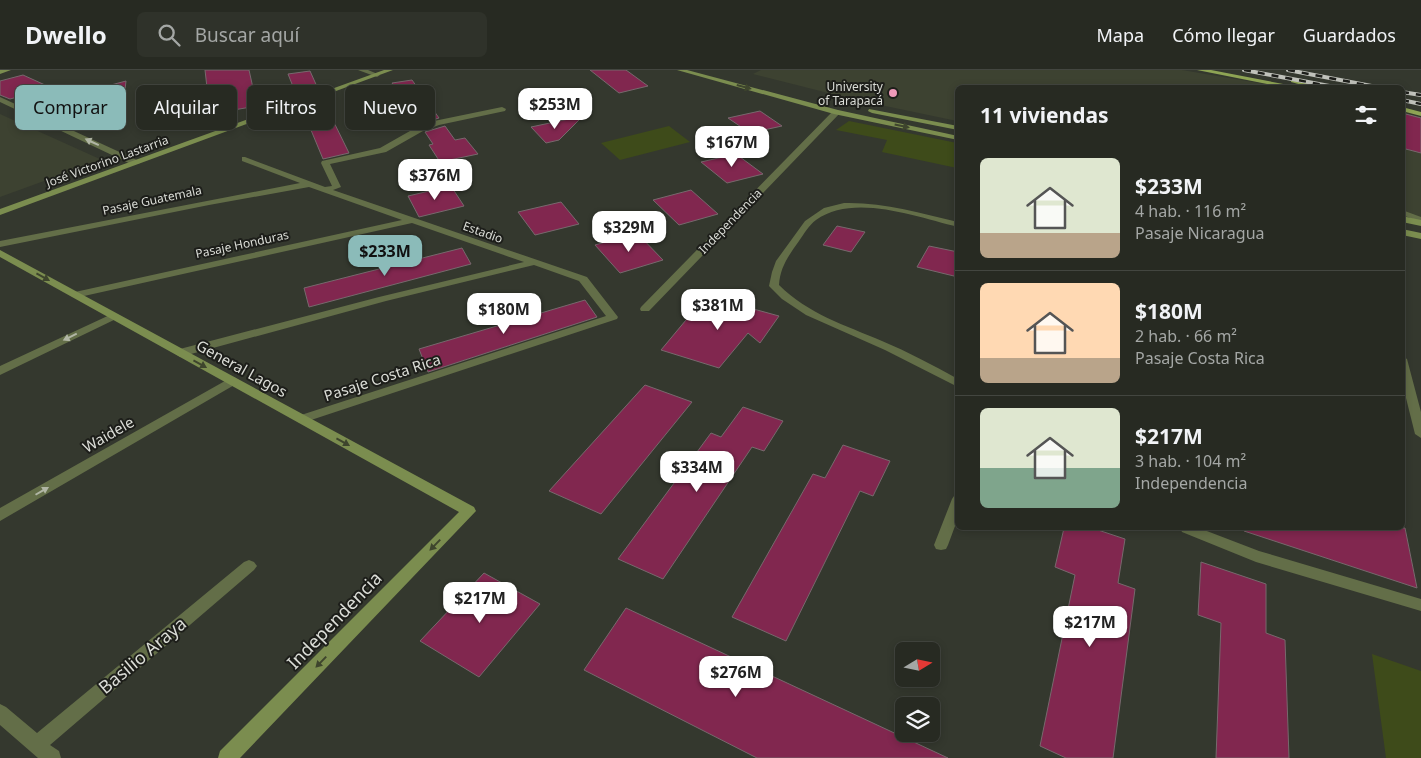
<!DOCTYPE html>
<html lang="es">
<head>
<meta charset="utf-8">
<style>
	body { margin:0; font-family:"Noto Sans",sans-serif; background:#2f322a; color:#f1f3f6; height:100vh; display:flex; flex-direction:column; font-size:19px; white-space:nowrap }
	* { box-sizing:border-box; margin:0 }
	p { font-size:16px; color:#a4a7a5 }
	.icon { flex:none; width:28px; height:28px; fill:none; stroke:currentColor; stroke-width:2; stroke-linecap:round; stroke-linejoin:round }
	.map { position:relative; flex:1; overflow:hidden }
	.details { position:absolute; left:955px; top:15px; width:450px; height:445px; display:flex; flex-direction:column; background:#272a22; border-radius:8px; box-shadow:0 2px 8px #0003,0 0 0 1px #434640 }
	.details>* { flex:none }
	.top-card { position:absolute; left:15px; top:15px; width:475px; height:45px; display:flex; gap:10px }
	.needle { width:32px; rotate:80deg }
	.buttons { position:absolute; left:895px; top:572px; display:grid; gap:10px }
	.buttons a { display:grid; place-items:center; width:45px; height:45px; border-radius:8px; background:#272a22; box-shadow:0 2px 8px #0003,0 0 0 1px #434640; font-size:25px }
	.price { position:absolute; translate:-50% -42px; padding:0 11px; border-radius:10px; background:#fff; color:#222; font-size:16px; line-height:32px; filter:drop-shadow(0 1px 2px #0008) }
	.price::after { content:''; position:absolute; left:50%; top:30px; width:15px; height:11px; margin-left:-8px; background:inherit; clip-path:polygon(0 0,100% 0,50% 100%) }
	.price.on { background:#8bbbb9; color:#111 }
	ul { padding:0; list-style:none }
	li { display:flex; align-items:center; gap:15px; height:125px; padding:0 25px }
	li+li { border-top:1px solid #434640 }
	li span { display:grid; place-items:center; flex:none; width:140px; height:100px; border-radius:8px; color:#555 }
	li>.icon { margin-inline-start:auto }
	span .icon { width:60px; height:60px; fill:#fffc; stroke-width:1 }
	li b { font-size:21px }
	h2 { display:flex; justify-content:space-between; align-items:center; height:60px; padding:0 25px; font-size:21px }
	.chip { padding:0 18px; border-radius:8px; background:#272a22; box-shadow:0 2px 8px #0003,0 0 0 1px #434640; font-size:18px; line-height:45px }
	.chip.on { background:#8bbbb9; color:#111 }
	header { display:flex; align-items:center; gap:30px; box-sizing:border-box; height:70px; padding:0 25px; background:#272a22; border-bottom:1px solid #434640 }
	header strong { font-size:24px }
	nav { display:flex; gap:28px; margin-inline-start:auto; font-size:18px }
	.search { width:350px; height:45px; background:#2f322a; display:flex; align-items:center; gap:12px; box-sizing:border-box; padding:0 18px; border-radius:8px; color:#a4a7a5; font-size:19px }
	.map>svg:first-child { display:block }
	.built { fill:#3d4231 }
	.green { fill:#3e4b1a }
	.building { fill:#81274f; stroke:#77696d }
	.lines { fill:none; stroke-linecap:round; stroke-linejoin:round }
	.lane { fill:#636e48; fill-rule:evenodd }
	.street { fill:#636e48; fill-rule:evenodd }
	.secondary { fill:#7b8d4f; fill-rule:evenodd }
	.primary { fill:#8ea454; fill-rule:evenodd }
	.rail-casing { stroke:#c0c2bb; stroke-width:4 }
	.rail { stroke:#1d1e1a; stroke-width:2.5; stroke-dasharray:7; stroke-linecap:butt }
	.oneway { fill:#3e452d }
	.oneway2 { fill:#b1b6a5 }
	.poi-dot { fill:#ef9ab9; stroke:#1d1e1a; stroke-width:2 }
	.labels { text-anchor:middle; dominant-baseline:central; stroke-width:4; stroke-linejoin:round; paint-order:stroke }
	.far-poi-label { font-size:12px; fill:#dbddd7; stroke:#1d1e1a; text-anchor:end }
	.far-street-label { font-size:12px; fill:#dbddd7; stroke:#1d1e1a }
	.street-label { font-size:15px; fill:#dbddd7; stroke:#1d1e1a }
	.near-street-label { font-size:18px; fill:#dbddd7; stroke:#1d1e1a }
</style>
</head>
<body>
<header>
<strong>Dwello</strong>
<div class="search"><svg class="icon" aria-label="search" viewBox="0 0 24 24"><circle cx="10" cy="10" r="6"/><path d="M15 15l6 6"/></svg>Buscar aquí</div>
<nav><a>Mapa</a><a>Cómo llegar</a><a>Guardados</a></nav>
</header>
<div class="map">
<svg width="1421" height="688" viewBox="0 0 1421 688">
	<rect width="100%" height="100%" fill="#34382e"/>
	<!-- built -->
	<path class="built" d="M761,0h421l101,17 -325,1 -1,33 -105,-22 -99,-25z
		M1402,42l19,5v102l-18,-4z
		M0,44l102,46 -102,37z"/>
	<!-- green -->
	<path class="green" d="M849,51l108,22v25l-75,-16 5,-12 -51,-10z
		M669,56l21,16 -70,18 -19,-17z
		M1372,584l49,17v87h-35z"/>
	<!-- building -->
	<path class="building" d="M205,0h44l8,36 -47,8z
		M590,0h36l22,16 -29,7z
		M310,1l9,20 -21,8 -10,-25z
		M23,5l53,24 1,-5 49,-13 -4,36 -52,9 6,-25 -6,13 -45,-19 -15,4 -10,-4v-14z
		M412,10l27,38 -20,6 -27,-41z
		M322,28l27,55 -26,6 -22,-53z
		M760,41l22,15 -32,7 -22,-15z
		M1402,43l19,5v35l-19,-5z
		M583,46l-24,24 -13,3 -15,-16z
		M445,56l10,14 10,-2 13,16 -38,8 -11,-17 4,-1 -8,-12z
		M736,84l27,20 -36,9 -26,-21z
		M451,116l13,20 -45,11 -11,-21z
		M691,120l27,24 -39,11 -26,-25z
		M561,132l18,22 -44,11 -17,-23z
		M837,156l28,6 -14,20 -28,-7z
		M637,163l26,27 -43,13 -25,-28z
		M929,176l29,6v25l-41,-10z
		M462,178l9,16 -162,43 -5,-19z
		M706,226l73,20 -19,27 -12,-10 -29,35 -58,-18z
		M585,230l12,17 -169,55 -9,-23z
		M645,315l47,17 -91,112 -52,-23z
		M743,337l40,14 -19,30 -12,-4 -89,132 -45,-20 93,-126 10,4z
		M843,375l47,16 -17,35 -13,-5 -74,150 -54,-24 81,-143 12,4z
		M1064,458h28l33,11 -7,44 17,6 -22,169h-47l-26,-12 35,-171 -20,-8z
		M1244,458h161l12,60 -173,-57z
		M1201,492l65,22v49l19,7 4,118h-73l5,-135 -23,-8z
		M484,503l56,31 -61,73 -59,-36z
		M626,538l322,150h-191l-173,-88z"/>
	<g class="lines">
		<!-- lane -->
		<path class="lane" d="M844,133c39,-1 76,10 114,19v5c-42,-10 -104,-34 -142,-7 -7,5 -12,14 -17,21 -10,14 -19,26 -20,44 29,29 66,40 103,56 26,11 51,24 76,38v8l-73,-37 -79,-35 -24,-16 -13,-13 3,-14 4,-11 29,-40 19,-13z
			M1402,140l19,7v5l-19,-7z
			M1402,286l5,3 14,53v26l-6,-4 -13,-52z
			M958,424v24l-10,27 -2,4 -5,1 -5,-1 -2,-4 18,-46 2,-3z
			M1180,458h19l60,23 162,48v12l-165,-49 -74,-30z"/>
		<!-- street -->
		<path class="street" d="M358,0h10l12,5 -3,2z
			M0,27l139,64 1,2 -7,2 -133,-63z
			M502,37l4,2 -1,2 -66,14 -16,6 -37,21 -56,12 11,23 -8,3 254,87 31,40 -1,2 -315,104 -4,-1 -2,-3 2,-3 308,-100 -27,-35 -45,-16 -148,36 -206,56 -6,-4 2,-3 203,-53 145,-35 -112,-39 -337,75 -5,-3 5,-3 327,-72 -93,-33 -100,18 -209,42v-6l300,-58 -58,-22v-4h3l80,30 7,-1 -11,-23 1,-2 58,-13 37,-21 17,-6z
			M834,40l7,2 -192,199h-8l-1,-2 1,-2z
			M114,243l5,3 -1,2 -118,57v-9z
			M232,307l4,1 2,3 -2,3 -236,137v-13z
			M249,490l5,2 3,4 -3,4 -204,175 9,6 2,7h-23l-38,-33v-21l6,3 31,26 207,-171z"/>
		<!-- secondary -->
		<path class="secondary" d="M0,0h11l-11,4z
			M384,0h9l-393,145v-6z
			M677,0h10l151,40 120,26v4l-124,-26z
			M869,39l89,17v4l-86,-17 -4,-2z
			M1402,146l19,4v6l-19,-4z
			M1402,159l19,4v6l-19,-4z
			M0,180l474,257 2,4 -236,247h-22l2,-7 239,-239 -459,-255z"/>
		<!-- primary -->
		<path class="primary" d="M1197,0h14l93,18h-17z
			M1293,9l32,7 3,2h-15l-22,-6v-2z
			M1402,37l19,5v4l-19,-5z"/>
		<defs>
			<path id="rail" d="M1244,0l96,18
				M1288,0l94,18
				M1402,22l19,3
				M1402,30l19,4"/>
		</defs>
		<!-- rail casing -->
		<use href="#rail" class="rail-casing"/>
		<!-- rail -->
		<use href="#rail" class="rail"/>
	</g>
	<!-- one-way arrows -->
	<defs><path id="oneway-solid" d="M-6-.8H1V-3.2L6.5 0L1 3.2V.8H-6Z" transform="scale(1.25)"/></defs>
	<g class="oneway">
		<use href="#oneway-solid" transform="translate(744 17) rotate(15)"/>
		<use href="#oneway-solid" transform="translate(902 56) rotate(12)"/>
		<use href="#oneway-solid" transform="translate(43 207) rotate(29)"/>
		<use href="#oneway-solid" transform="translate(200 294) rotate(29)"/>
		<use href="#oneway-solid" transform="translate(343 372) rotate(29)"/>
		<use href="#oneway-solid" transform="translate(435 475) rotate(134)"/>
		<use href="#oneway-solid" transform="translate(321 592) rotate(134)"/>
	</g>
	<g class="oneway2">
		<use href="#oneway-solid" transform="translate(92 72) rotate(-155)"/>
		<use href="#oneway-solid" transform="translate(70 267) rotate(154)"/>
		<use href="#oneway-solid" transform="translate(42 421) rotate(-30)"/>
	</g>
	<!-- markers -->
	<circle class="poi-dot" cx="893" cy="23" r="5"/>
	<g class="labels">
		<!-- far-poi labels -->
		<g class="far-poi-label">
			<text x="883" y="16">University<tspan x="883" dy="14">of Tarapacá</tspan></text>
		</g>
		<!-- far-street labels -->
		<g class="far-street-label">
			<text transform="translate(107 91) rotate(-20)">José Victorino Lastarria</text>
			<text transform="translate(152 130) rotate(-12)">Pasaje Guatemala</text>
			<text transform="translate(730 151) rotate(-46)">Independencia</text>
			<text transform="translate(483 162) rotate(20)">Estadio</text>
			<text transform="translate(242 174) rotate(-12)">Pasaje Honduras</text>
		</g>
		<!-- street labels -->
		<g class="street-label">
			<text transform="translate(242 298) rotate(29)">General Lagos</text>
			<text transform="translate(382 307) rotate(-18)">Pasaje Costa Rica</text>
			<text transform="translate(108 364) rotate(-30)">Waidele</text>
		</g>
		<!-- near-street labels -->
		<g class="near-street-label">
			<text transform="translate(334 550) rotate(-46)">Independencia</text>
			<text transform="translate(142 585) rotate(-40)">Basilio Araya</text>
		</g>
	</g>
</svg>
<div class="buttons">
<a><svg class="needle" viewBox="-14 -14 28 28"><path d="M0-13l5 13h-10z" fill="#e53935"/><path d="M0 13l5-13h-10z" fill="#a4a7a5"/></svg></a>
<a><svg class="icon" aria-label="layers" viewBox="0 0 24 24"><path d="M12 4l9 5-9 5-9-5zM3 14l9 5 9-5"/></svg></a>
</div>
<b class="price" style="left:555px;top:60px">$253M</b>
<b class="price" style="left:732px;top:98px">$167M</b>
<b class="price" style="left:435px;top:131px">$376M</b>
<b class="price" style="left:629px;top:183px">$329M</b>
<b class="price on" style="left:385px;top:207px">$233M</b>
<b class="price" style="left:718px;top:261px">$381M</b>
<b class="price" style="left:504px;top:265px">$180M</b>
<b class="price" style="left:697px;top:423px">$334M</b>
<b class="price" style="left:480px;top:554px">$217M</b>
<b class="price" style="left:1090px;top:578px">$217M</b>
<b class="price" style="left:736px;top:628px">$276M</b>
<div class="top-card">
<a class="chip on">Comprar</a>
<a class="chip">Alquilar</a>
<a class="chip">Filtros</a>
<a class="chip">Nuevo</a>
</div>
<section class="details">
<h2>11 viviendas<svg class="icon" aria-label="filters" viewBox="0 0 24 24"><path d="M4 7h16M4 17h16"/><circle cx="9" cy="7" r="2"/><circle cx="15" cy="17" r="2"/></svg></h2>
<ul>
<li><span style="background:linear-gradient(#dfe7d0 75%,#b9a48a 0)"><svg class="icon" aria-label="home" viewBox="0 0 24 24"><path d="M3 11l9-7 9 7M6 9v11h12V9"/></svg></span><div><b>$233M</b><p>4 hab. · 116 m²</p><p>Pasaje Nicaragua</p></div></li>
<li><span style="background:linear-gradient(#ffd9b3 75%,#b9a48a 0)"><svg class="icon" aria-label="home" viewBox="0 0 24 24"><path d="M3 11l9-7 9 7M6 9v11h12V9"/></svg></span><div><b>$180M</b><p>2 hab. · 66 m²</p><p>Pasaje Costa Rica</p></div></li>
<li><span style="background:linear-gradient(#dfe7d0 60%,#7fa58c 0)"><svg class="icon" aria-label="home" viewBox="0 0 24 24"><path d="M3 11l9-7 9 7M6 9v11h12V9"/></svg></span><div><b>$217M</b><p>3 hab. · 104 m²</p><p>Independencia</p></div></li>
</ul>
</section>
</div>
</body>
</html>
